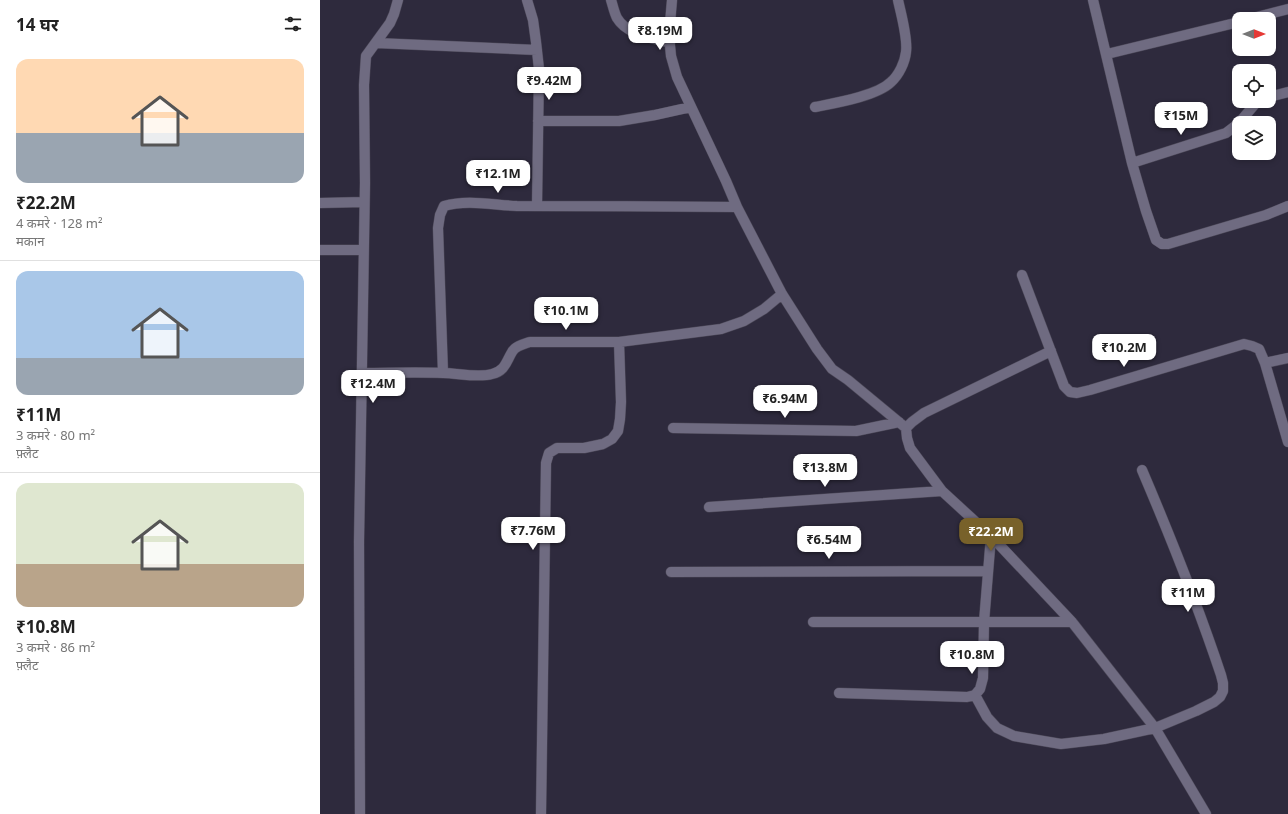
<!DOCTYPE html>
<html lang="hi">
<head>
<meta charset="utf-8">
<style>
	body { margin:0; font-family:"Noto Sans","Noto Sans Devanagari",sans-serif; background:#f2f2f2; color:#222; height:100vh; display:flex; flex-direction:column; font-size:15px; white-space:nowrap }
	* { box-sizing:border-box; margin:0 }
	p { font-size:13px; color:#767676 }
	.icon { flex:none; width:22px; height:22px; fill:none; stroke:currentColor; stroke-width:2; stroke-linecap:round; stroke-linejoin:round }
	.map { position:relative; flex:1; overflow:hidden }
	.details { display:flex; flex-direction:column; background:#fff; width:320px }
	.details>* { flex:none }
	.needle { width:26px; rotate:90deg }
	.controls { position:absolute; left:912px; top:12px; display:grid; gap:8px }
	.controls a { display:grid; place-items:center; width:44px; height:44px; border-radius:8px; background:#fff; box-shadow:0 2px 6px #0003; font-size:20px }
	.price { position:absolute; translate:-50% -34px; padding:0 9px; border-radius:8px; background:#fff; color:#222; font-size:13px; line-height:26px; filter:drop-shadow(0 1px 2px #0008) }
	.price::after { content:''; position:absolute; left:50%; top:24px; width:12px; height:9px; margin-left:-6px; background:inherit; clip-path:polygon(0 0,100% 0,50% 100%) }
	.price.selected { background:#78612a; color:#fff }
	ul { padding:0; list-style:none }
	li { display:grid; align-content:center; gap:8px; height:212px; padding:0 16px }
	li+li { border-top:1px solid #e0e0e0 }
	li span { display:grid; place-items:center; height:124px; border-radius:12px; color:#555 }
	li>.icon { margin-inline-start:auto }
	span .icon { width:72px; height:72px; fill:#fffc; stroke-width:1 }
	li b { font-size:17px }
	h2 { display:flex; justify-content:space-between; align-items:center; height:48px; padding:0 16px; font-size:17px }
	main { display:flex; flex:1; min-height:0 }
	.map>svg:first-child { display:block }
	.lines { fill:none; stroke-linecap:round; stroke-linejoin:round }
	.minor-casing { stroke:#4c4858; stroke-width:11 }
	.minor { stroke:#6f6b81; stroke-width:10 }
</style>
</head>
<body>
<main>
<section class="details">
<h2>14 घर<svg class="icon" aria-label="filters" viewBox="0 0 24 24"><path d="M4 7h16M4 17h16"/><circle cx="9" cy="7" r="2"/><circle cx="15" cy="17" r="2"/></svg></h2>
<ul>
<li><span style="background:linear-gradient(#ffd9b3 60%,#9aa5b1 0)"><svg class="icon" aria-label="home" viewBox="0 0 24 24"><path d="M3 11l9-7 9 7M6 9v11h12V9"/></svg></span><div><b>₹22.2M</b><p>4 कमरे · 128 m²</p><p>मकान</p></div></li>
<li><span style="background:linear-gradient(#a9c7e8 70%,#9aa5b1 0)"><svg class="icon" aria-label="home" viewBox="0 0 24 24"><path d="M3 11l9-7 9 7M6 9v11h12V9"/></svg></span><div><b>₹11M</b><p>3 कमरे · 80 m²</p><p>फ़्लैट</p></div></li>
<li><span style="background:linear-gradient(#dfe7d0 65%,#b9a48a 0)"><svg class="icon" aria-label="home" viewBox="0 0 24 24"><path d="M3 11l9-7 9 7M6 9v11h12V9"/></svg></span><div><b>₹10.8M</b><p>3 कमरे · 86 m²</p><p>फ़्लैट</p></div></li>
</ul>
</section>
<div class="map">
<svg width="968" height="814" viewBox="0 0 968 814">
	<rect width="100%" height="100%" fill="#2e2a3d"/>
	<g class="lines">
		<defs>
			<path id="minor" d="M207,0l6,20 3,22 3,27 -2,137
				M291,0c2,6 3,12 6,18 10,17 36,20 53,25
				M352,0l-3,35 2,21 6,21 49,104 11,26 45,87 35,55 15,20 16,11 58,48
				M773,0l39,163 14,48 10,29 6,4h6l98,-29 22,-9
				M929,19l39,-10
				M56,43l161,7
				M787,54l132,-32
				M949,97l19,-5
				M495,107c20,-4 62,-11 76,-25 8,-7 14,-20 15,-30 2,-14 -5,-38 -8,-52
				M218,121h81l36,-6 36,-8
				M919,123l16,-19 4,-3
				M812,163l94,-30 13,-10
				M0,203l44,-1
				M0,250h43
				M702,275l42,111 6,6 7,1 13,-3 154,-46 8,2 7,3 6,14
				M731,351l-127,62 -12,9 -6,6 1,10 3,10 32,43 49,45 81,86 83,106 51,86
				M968,358l-23,5 23,79
				M42,373c27,0 54,-1 81,0 14,0 35,5 49,1 13,-3 14,-12 20,-22 3,-6 12,-8 18,-10h89l102,-13 23,-8 20,-12 18,-15
				M123,373l-5,-145 2,-13 4,-9c23,-7 49,-1 73,0 73,0 147,0 220,1
				M353,428l183,3 43,-9
				M389,507l233,-16
				M351,572l316,-1
				M493,622h259
				M519,693l128,4 8,-2 5,-6 3,-11 1,-56 7,-86
				M655,695l12,22 10,11 17,8 47,8 43,-5 51,-11 41,-17 18,-9 6,-5 3,-6v-8l-2,-8c-23,-69 -50,-137 -79,-205
				M40,814l-1,-272 6,-359 -1,-98 2,-29 24,-33 4,-9 4,-14
				M221,814l5,-351 3,-10 8,-5h27l19,-4 9,-5 6,-8 2,-12 1,-17 -2,-60"/>
		</defs>
		<!-- minor casing -->
		<use href="#minor" class="minor-casing"/>
		<!-- minor -->
		<use href="#minor" class="minor"/>
	</g>
</svg>
<div class="controls">
<a><svg class="needle" viewBox="-14 -14 28 28"><path d="M0-13l5 13h-10z" fill="#e53935"/><path d="M0 13l5-13h-10z" fill="#767676"/></svg></a>
<a><svg class="icon" aria-label="locate" viewBox="0 0 24 24"><circle cx="12" cy="12" r="6"/><path d="M12 2v4M12 18v4M2 12h4M18 12h4"/></svg></a>
<a><svg class="icon" aria-label="layers" viewBox="0 0 24 24"><path d="M12 4l9 5-9 5-9-5zM3 14l9 5 9-5"/></svg></a>
</div>
<b class="price" style="left:340px;top:51px">₹8.19M</b>
<b class="price" style="left:229px;top:101px">₹9.42M</b>
<b class="price" style="left:861px;top:136px">₹15M</b>
<b class="price" style="left:178px;top:194px">₹12.1M</b>
<b class="price" style="left:246px;top:331px">₹10.1M</b>
<b class="price" style="left:804px;top:368px">₹10.2M</b>
<b class="price" style="left:53px;top:404px">₹12.4M</b>
<b class="price" style="left:465px;top:419px">₹6.94M</b>
<b class="price" style="left:505px;top:488px">₹13.8M</b>
<b class="price" style="left:213px;top:551px">₹7.76M</b>
<b class="price selected" style="left:671px;top:552px">₹22.2M</b>
<b class="price" style="left:509px;top:560px">₹6.54M</b>
<b class="price" style="left:868px;top:613px">₹11M</b>
<b class="price" style="left:652px;top:675px">₹10.8M</b>
</div>
</main>
</body>
</html>
